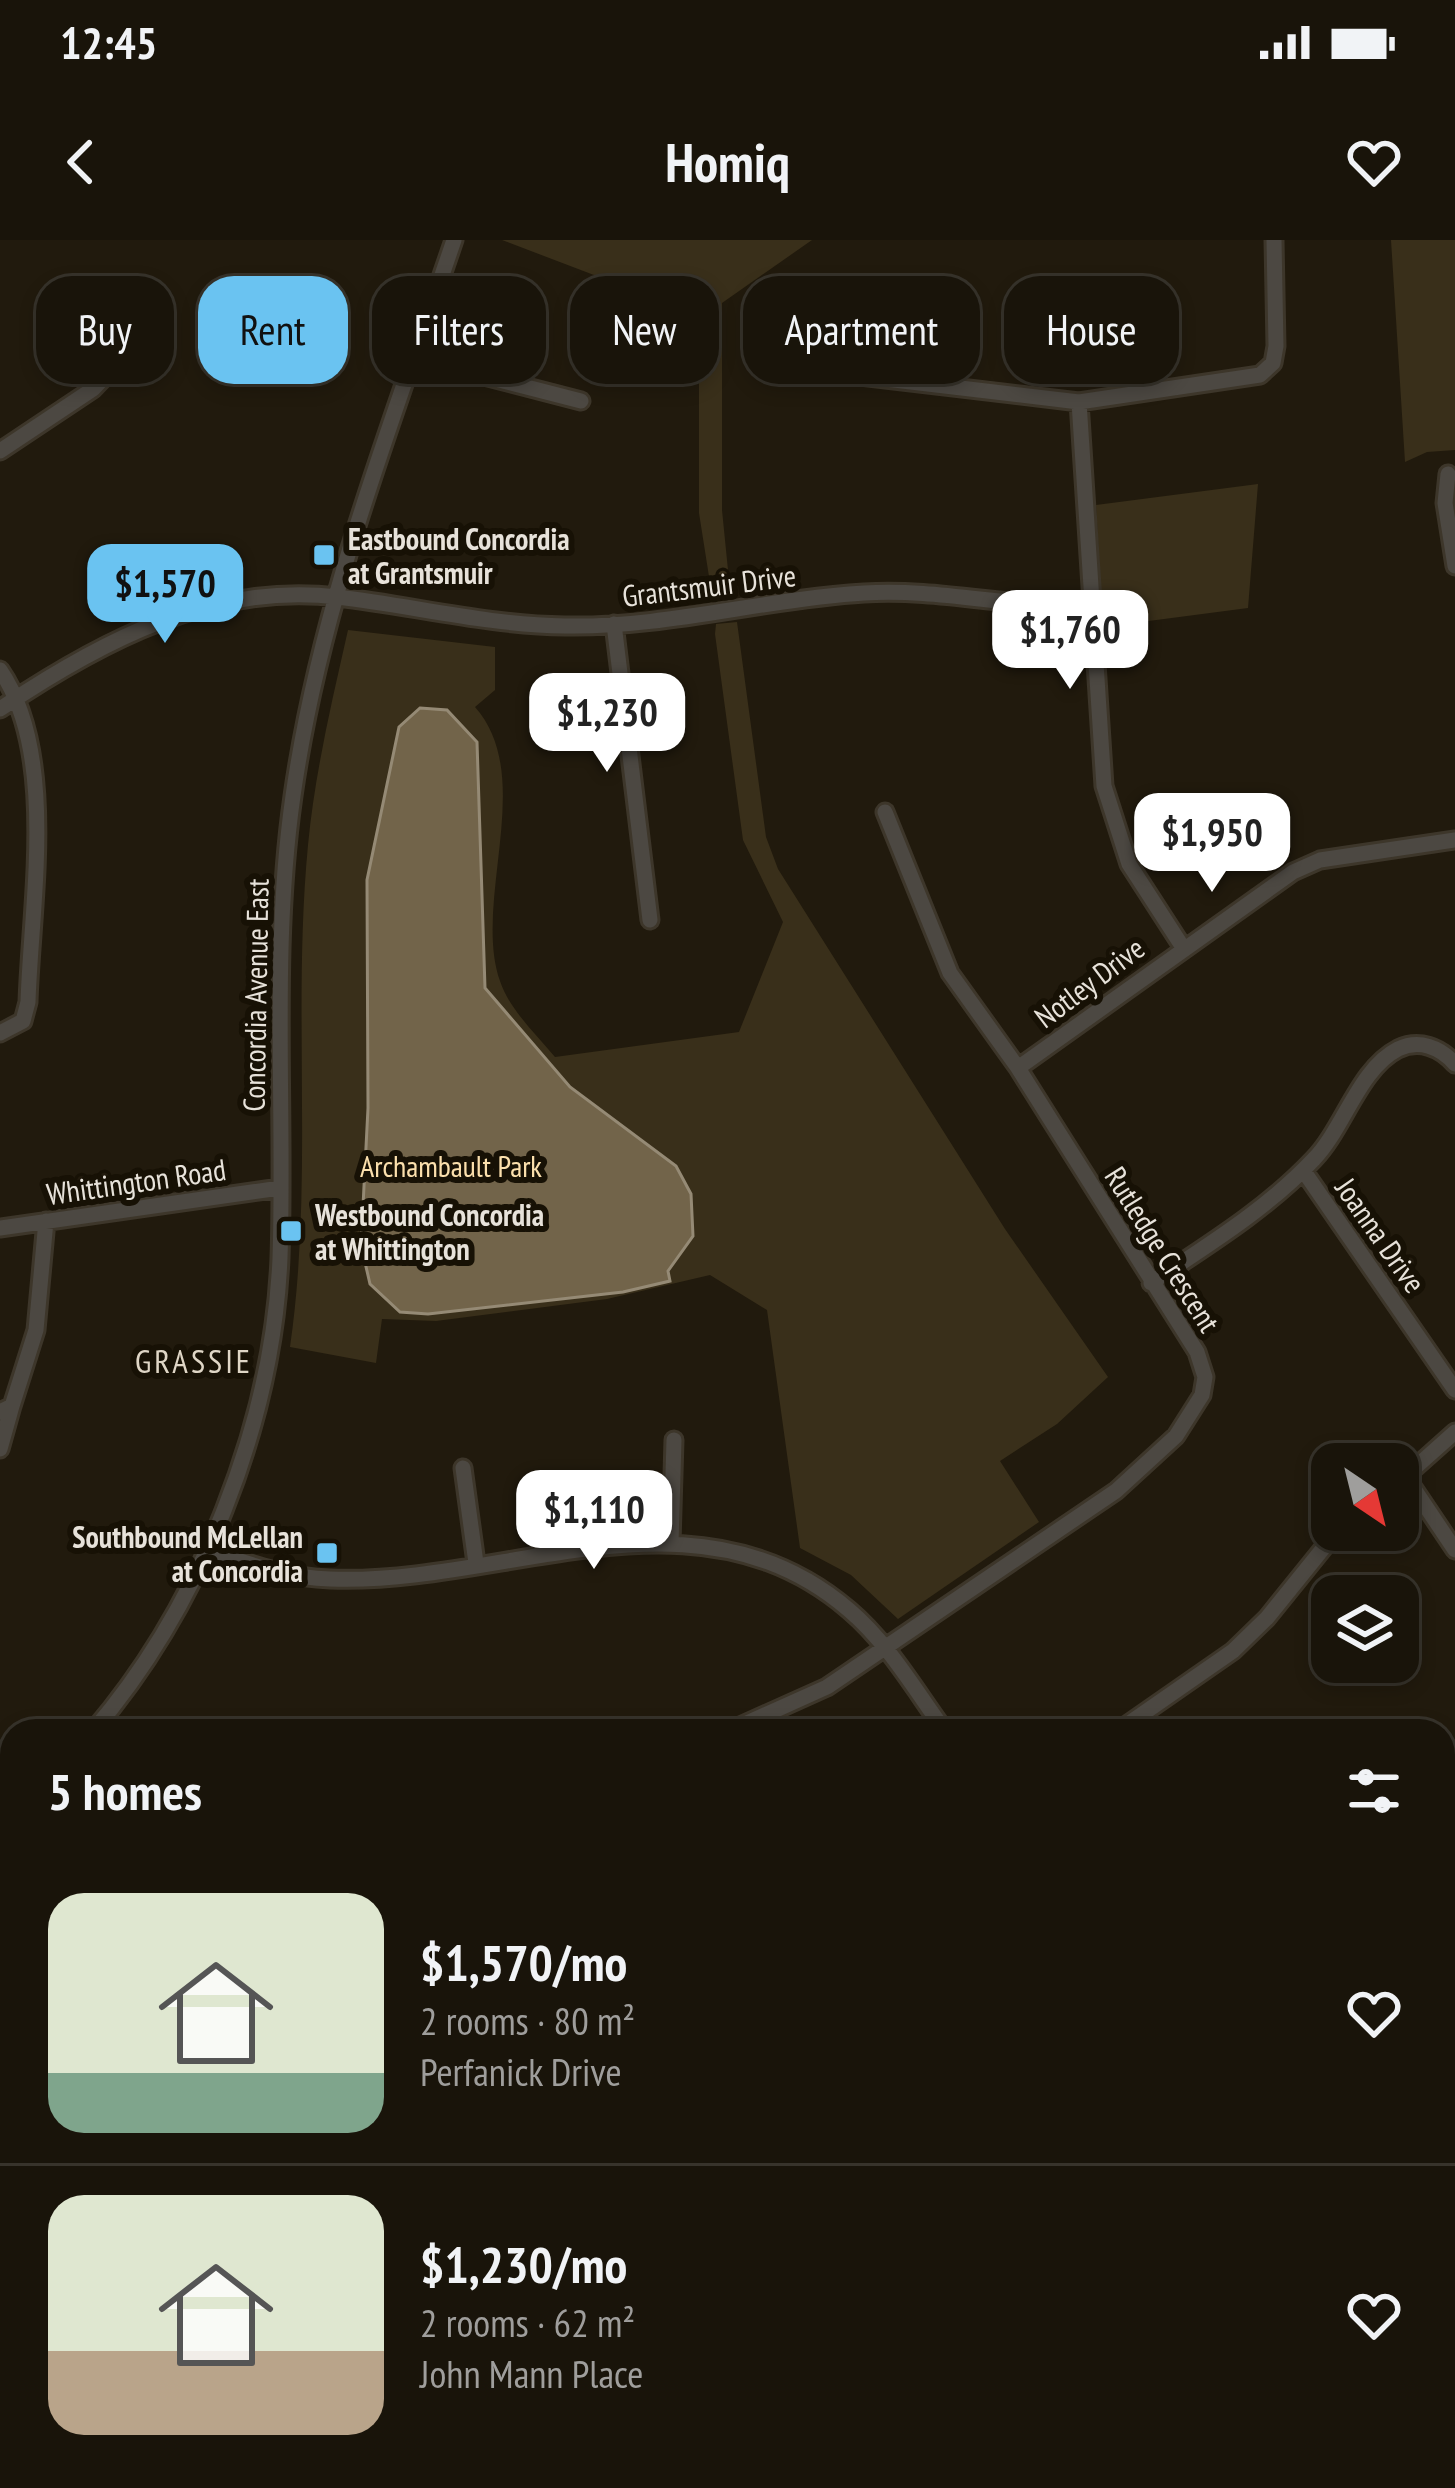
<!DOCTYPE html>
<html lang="en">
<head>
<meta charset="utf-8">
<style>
	body { margin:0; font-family:"PT Sans Narrow",sans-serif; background:#221d13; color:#f1f3f6; height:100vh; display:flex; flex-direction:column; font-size:45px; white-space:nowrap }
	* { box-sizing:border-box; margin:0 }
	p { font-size:39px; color:#9f9e9c }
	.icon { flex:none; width:66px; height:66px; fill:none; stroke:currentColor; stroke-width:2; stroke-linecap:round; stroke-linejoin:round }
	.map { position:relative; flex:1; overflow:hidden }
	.details { position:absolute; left:0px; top:1479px; width:1455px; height:771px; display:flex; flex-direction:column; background:#19140a; border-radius:36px 36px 0 0; box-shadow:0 6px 18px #0003,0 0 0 3px #37332b }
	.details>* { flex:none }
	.hud { position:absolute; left:36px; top:36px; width:1383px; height:108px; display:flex; gap:24px }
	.needle { width:78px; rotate:145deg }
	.tools { position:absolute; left:1311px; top:1203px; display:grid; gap:24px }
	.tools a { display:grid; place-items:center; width:108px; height:108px; border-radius:24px; background:#19140a; box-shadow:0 6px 18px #0003,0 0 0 3px #37332b; font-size:60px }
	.price { position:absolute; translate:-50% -102px; padding:0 27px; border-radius:24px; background:#fff; color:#222; font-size:39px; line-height:78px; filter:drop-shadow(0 3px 6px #0008) }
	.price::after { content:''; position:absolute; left:50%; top:72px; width:36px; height:27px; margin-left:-18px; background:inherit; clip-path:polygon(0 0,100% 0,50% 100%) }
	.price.selected { background:#6ac3f1; color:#111 }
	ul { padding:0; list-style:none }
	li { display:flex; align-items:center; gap:36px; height:300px; padding:0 48px }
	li+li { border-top:3px solid #37332b }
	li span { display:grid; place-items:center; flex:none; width:336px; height:240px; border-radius:36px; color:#555 }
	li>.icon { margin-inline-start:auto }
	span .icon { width:144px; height:144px; fill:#fffc; stroke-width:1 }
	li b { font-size:51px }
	h2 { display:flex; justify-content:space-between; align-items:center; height:144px; padding:0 48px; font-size:51px }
	.chip { padding:0 42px; border-radius:36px; background:#19140a; box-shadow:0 6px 18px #0003,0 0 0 3px #37332b; font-size:42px; line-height:108px }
	.chip.selected { background:#6ac3f1; color:#111 }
	.status { display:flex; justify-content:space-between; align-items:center; height:84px; padding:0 60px; background:#19140a; direction:ltr }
	.status svg { height:33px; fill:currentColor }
	header { display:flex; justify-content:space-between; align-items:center; height:156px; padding:0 48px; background:#19140a; font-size:54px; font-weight:700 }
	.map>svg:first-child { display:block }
	.green { fill:#392f1a }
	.water { fill:#72644a; stroke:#958a75; stroke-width:3 }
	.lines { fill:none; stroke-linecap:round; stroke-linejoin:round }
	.street-casing { stroke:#3d362a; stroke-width:21 }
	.secondary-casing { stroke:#3d362a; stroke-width:27 }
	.street { stroke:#4c4842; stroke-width:15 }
	.secondary { stroke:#676258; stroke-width:21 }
	.poi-dot { fill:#6ac3f1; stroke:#171105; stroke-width:4.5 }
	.labels { text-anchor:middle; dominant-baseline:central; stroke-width:12; stroke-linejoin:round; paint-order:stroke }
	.poi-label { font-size:30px; font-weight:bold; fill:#e7e2da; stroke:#171105; text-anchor:start }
	.street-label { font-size:30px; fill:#e7e2da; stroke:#171105 }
	.park-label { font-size:30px; fill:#fce0ad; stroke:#171105 }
	.neighbourhood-label { font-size:33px; letter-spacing:3px; fill:#dfd6c6; stroke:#171105 }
</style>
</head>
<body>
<div class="status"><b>12:45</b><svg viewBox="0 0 49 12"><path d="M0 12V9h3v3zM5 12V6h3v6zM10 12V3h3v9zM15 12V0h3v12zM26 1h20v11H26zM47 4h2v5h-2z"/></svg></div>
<header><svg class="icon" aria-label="back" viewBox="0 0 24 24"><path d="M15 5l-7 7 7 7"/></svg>Homiq<svg class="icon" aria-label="heart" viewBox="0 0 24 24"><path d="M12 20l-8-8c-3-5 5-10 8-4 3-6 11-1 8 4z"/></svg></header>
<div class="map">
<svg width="1455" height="2248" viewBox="0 0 1455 2248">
	<rect width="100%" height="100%" fill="#211a0d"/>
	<!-- green -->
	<path class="green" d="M502,0h310l-90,63v207l9,90 -18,2 -14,-89v-198z
		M1391,0h64v210l-28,2 -22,10z
		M1258,244l-10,124 -145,19 -7,-122z
		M737,382l29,215 12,32 227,360 103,148 -51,47 -57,37 39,61 -141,97 -47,-44 -51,-27 -33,-238 -57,-35 -103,24 -171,22 -54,-2 -6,44 -86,-16c24,-166 2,-335 18,-502 7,-73 24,-144 40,-215l147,17v43l-20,17c62,70 -3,194 25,274 9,28 36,53 55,76l184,-25 44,-110 -40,-82 -28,-206 1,-10z
		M1455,2196v52h-124l-3,-6 115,-4v-39z"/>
	<!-- water -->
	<path class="water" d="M420,468l27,2 30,32 8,246 85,99 106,79 15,28 2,42 -25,35 2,10 -47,11 -195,22 -28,-2 -30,-28 -9,-39 7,-137 -1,-228 32,-153z"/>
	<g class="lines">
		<defs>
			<path id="street" d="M414,118l167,43
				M843,134l236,28 181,-27 13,-12 3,-17 -2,-106
				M1079,162l25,384 25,78 53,82
				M0,211l93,-62 30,-31 5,-35
				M1448,234l-3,29 10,63
				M614,384l36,296
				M0,430c58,84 31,233 28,332l-5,19 -23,12
				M0,469c101,-68 212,-127 338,-112 76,9 150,28 227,29 100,2 199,-27 299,-33 76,-5 151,16 227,13
				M1018,828l275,-196 27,-12 135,-20
				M1303,930l152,220
				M0,988l280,-40
				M1151,1043c57,-38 116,-74 163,-124 30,-31 45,-90 84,-110 21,-10 42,-2 57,15
				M0,1172l12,-6 24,-76 10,-109
				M0,1209l12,-43
				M463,1228l13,95
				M1406,1237l49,73
				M1399,1242l56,-50
				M671,1303l3,-103
				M206,1310c40,13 82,28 124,29 175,7 365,-101 519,31 39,33 66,80 96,121
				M93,1491c108,-126 180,-307 187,-473 5,-154 -9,-308 13,-462 27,-192 99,-373 161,-556
				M729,1491l98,-44 289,-196 60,-55 26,-41 3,-18 -8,-25 -179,-284 -68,-95 -65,-161
				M1118,1491l115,-80 34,-33 71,-88
				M0,1512l12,15
				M0,1591l12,-11
				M1443,1824l12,-8
				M1443,1859l12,18
				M1443,2174l12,-3
				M1210,2238l6,10
				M815,2248l15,-10
				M1270,2248l18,-10"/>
			<path id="secondary" d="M1443,1531l12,-8
				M383,2248l15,-10"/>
		</defs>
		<!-- street casing -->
		<use href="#street" class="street-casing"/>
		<!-- secondary casing -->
		<use href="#secondary" class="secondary-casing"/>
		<!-- street -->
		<use href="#street" class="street"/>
		<!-- secondary -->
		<use href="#secondary" class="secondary"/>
	</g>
	<!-- markers -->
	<g class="poi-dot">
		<rect x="312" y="303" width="24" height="24" rx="6"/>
		<rect x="279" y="979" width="24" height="24" rx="6"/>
		<rect x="315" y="1301" width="24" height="24" rx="6"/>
	</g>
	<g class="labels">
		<!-- poi labels -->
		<g class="poi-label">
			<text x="348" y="298">Eastbound Concordia<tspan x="348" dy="34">at Grantsmuir</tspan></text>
			<text x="315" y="974">Westbound Concordia<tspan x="315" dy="34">at Whittington</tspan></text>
			<text x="303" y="1296" text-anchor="end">Southbound McLellan<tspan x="303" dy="34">at Concordia</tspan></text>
		</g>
		<!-- street labels -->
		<g class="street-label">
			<text transform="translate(709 345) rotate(-7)">Grantsmuir Drive</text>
			<text transform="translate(1089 742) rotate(-37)">Notley Drive</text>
			<text transform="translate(255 755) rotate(-89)">Concordia Avenue East</text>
			<text transform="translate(136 941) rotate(-8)">Whittington Road</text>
			<text transform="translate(1381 995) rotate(55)">Joanna Drive</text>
			<text transform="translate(1163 1009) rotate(58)">Rutledge Crescent</text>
		</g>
		<!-- park labels -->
		<g class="park-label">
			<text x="451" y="925">Archambault Park</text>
		</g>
		<!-- neighbourhood labels -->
		<g class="neighbourhood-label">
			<text x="194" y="1120">GRASSIE</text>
		</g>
	</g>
</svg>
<div class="tools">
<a><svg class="needle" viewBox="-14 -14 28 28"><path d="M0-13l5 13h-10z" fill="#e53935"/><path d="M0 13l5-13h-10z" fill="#9f9e9c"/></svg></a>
<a><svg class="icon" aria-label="layers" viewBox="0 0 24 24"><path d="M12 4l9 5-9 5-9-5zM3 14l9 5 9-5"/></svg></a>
</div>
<b class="price selected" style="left:165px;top:406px">$1,570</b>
<b class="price" style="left:1070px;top:452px">$1,760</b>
<b class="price" style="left:607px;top:535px">$1,230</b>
<b class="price" style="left:1212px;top:655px">$1,950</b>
<b class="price" style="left:594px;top:1332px">$1,110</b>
<div class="hud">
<a class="chip">Buy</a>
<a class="chip selected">Rent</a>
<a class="chip">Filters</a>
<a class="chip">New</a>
<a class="chip">Apartment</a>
<a class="chip">House</a>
</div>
<section class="details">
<h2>5 homes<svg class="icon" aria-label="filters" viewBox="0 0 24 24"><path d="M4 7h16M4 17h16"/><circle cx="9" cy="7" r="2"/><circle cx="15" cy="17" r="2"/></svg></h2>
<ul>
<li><span style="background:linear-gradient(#dfe7d0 75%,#7fa58c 0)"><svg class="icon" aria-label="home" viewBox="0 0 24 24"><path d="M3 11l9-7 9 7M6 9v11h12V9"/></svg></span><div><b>$1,570/mo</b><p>2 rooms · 80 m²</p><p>Perfanick Drive</p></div><svg class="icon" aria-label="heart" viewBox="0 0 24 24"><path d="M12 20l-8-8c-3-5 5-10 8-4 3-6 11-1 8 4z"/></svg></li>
<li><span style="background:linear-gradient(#dfe7d0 65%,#b9a48a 0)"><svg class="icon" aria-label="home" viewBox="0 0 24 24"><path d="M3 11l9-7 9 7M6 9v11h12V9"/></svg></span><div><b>$1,230/mo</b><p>2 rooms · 62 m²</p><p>John Mann Place</p></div><svg class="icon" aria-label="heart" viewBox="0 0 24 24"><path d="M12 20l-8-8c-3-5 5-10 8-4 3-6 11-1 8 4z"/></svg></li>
</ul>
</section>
</div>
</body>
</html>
